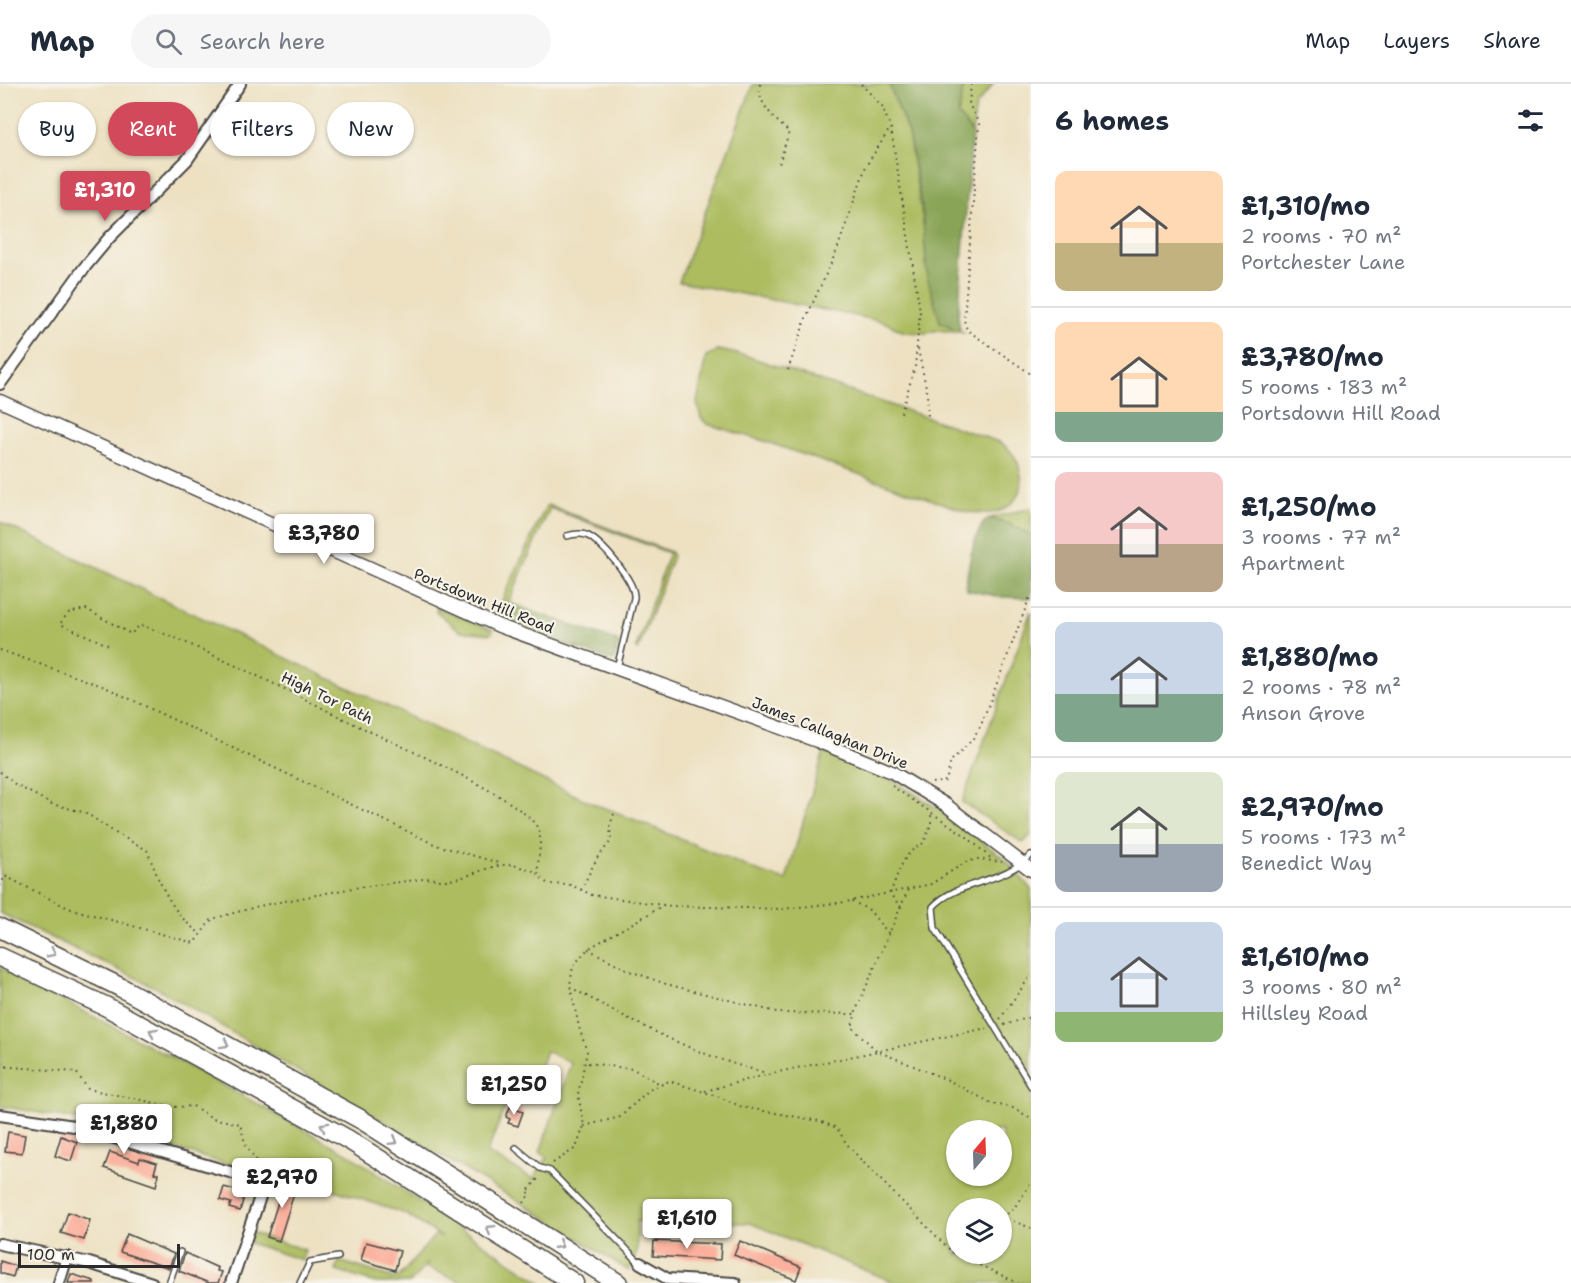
<!DOCTYPE html>
<html lang="en">
<head>
<meta charset="utf-8">
<style>
	body { margin:0; font-family:"Shantell Sans",sans-serif; background:#f6f6f7; color:#1f2937; height:100vh; display:flex; flex-direction:column; font-size:22px; white-space:nowrap }
	* { box-sizing:border-box; margin:0 }
	p { font-size:20px; color:#747a83 }
	.icon { flex:none; width:33px; height:33px; fill:none; stroke:currentColor; stroke-width:2; stroke-linecap:round; stroke-linejoin:round }
	.map { position:relative; flex:1; overflow:hidden }
	.details { display:flex; flex-direction:column; background:#fff; width:540px }
	.details>* { flex:none }
	.guide { position:absolute; left:18px; top:18px; width:570px; height:54px; display:flex; gap:12px }
	.needle { width:39px; rotate:19deg }
	.fabs { position:absolute; left:946px; top:1036px; display:grid; gap:12px }
	.fabs a { display:grid; place-items:center; width:66px; height:66px; border-radius:50%; background:#fff; box-shadow:0 2px 4px #0004; font-size:30px }
	.scale { position:absolute; left:18px; bottom:15px; width:162px; box-sizing:border-box; padding-left:6px; border:3px solid #2b2b2b; border-top:0; font-size:16px; line-height:21px; white-space:nowrap; color:#2b2b2b; -webkit-text-stroke:4px #f7f3e8; paint-order:stroke }
	.price { position:absolute; translate:-50% -51px; padding:0 14px; border-radius:6px; background:#fff; color:#222; font-size:20px; line-height:39px; filter:drop-shadow(0 2px 3px #0008) }
	.price::after { content:''; position:absolute; left:50%; top:36px; width:18px; height:14px; margin-left:-9px; background:inherit; clip-path:polygon(0 0,100% 0,50% 100%) }
	.price.selected { background:#d1495b; color:#fff }
	ul { padding:0; list-style:none }
	li { display:flex; align-items:center; gap:18px; height:150px; padding:0 24px }
	li+li { border-top:2px solid #e0e1e3 }
	li span { display:grid; place-items:center; flex:none; width:168px; height:120px; border-radius:12px; color:#555 }
	li>.icon { margin-inline-start:auto }
	span .icon { width:72px; height:72px; fill:#fffc; stroke-width:1 }
	li b { font-size:26px }
	h2 { display:flex; justify-content:space-between; align-items:center; height:72px; padding:0 24px; font-size:26px }
	.chip { padding:0 21px; border-radius:27px; background:#fff; box-shadow:0 2px 4px #0004; font-size:21px; line-height:54px }
	.chip.selected { background:#d1495b; color:#fff }
	header { display:flex; align-items:center; gap:36px; box-sizing:border-box; height:84px; padding:0 30px; background:#fff; border-bottom:2px solid #e0e1e3 }
	header strong { font-size:28px }
	nav { display:flex; gap:33px; margin-inline-start:auto; font-size:21px }
	.search { width:420px; height:54px; background:#f6f6f7; display:flex; align-items:center; gap:15px; box-sizing:border-box; padding:0 21px; border-radius:33px; color:#747a83; font-size:22px }
	main { display:flex; flex:1; min-height:0 }
	.map>svg:first-child { display:block }
	.green { fill:#acbc5f; stroke:#6c7445; stroke-width:1.5; fill-rule:evenodd }
	.forest { fill:#89a456; stroke:#5a6840; stroke-width:1.5 }
	.building { fill:#fba793 }
	.lines { fill:none; stroke-linecap:round; stroke-linejoin:round }
	.service-casing { stroke:#484642; stroke-width:8 }
	.minor-casing { stroke:#484642; stroke-width:14 }
	.tertiary-casing { stroke:#484642; stroke-width:15 }
	.motorway-casing { stroke:#484642; stroke-width:21 }
	.path { stroke:#484642; stroke-width:2; stroke-dasharray:1.5 4.5; stroke-linecap:butt }
	.service { stroke:#fff; stroke-width:5 }
	.minor { stroke:#fff; stroke-width:10 }
	.tertiary { stroke:#fff; stroke-width:12 }
	.motorway { stroke:#fff; stroke-width:18 }
	.oneway { stroke:#a0a0a0 }
	.labels { text-anchor:middle; dominant-baseline:central; stroke-width:4.5; stroke-linejoin:round; paint-order:stroke }
	.street-label { font-size:15px; fill:#2b2b2b; stroke:#f7f3e8 }
</style>
</head>
<body>
<header>
<strong>Map</strong>
<div class="search"><svg class="icon" aria-label="search" viewBox="0 0 24 24"><circle cx="10" cy="10" r="6"/><path d="M15 15l6 6"/></svg>Search here</div>
<nav><a>Map</a><a>Layers</a><a>Share</a></nav>
</header>
<main>
<div class="map">
<svg width="1031" height="1199" viewBox="0 0 1031 1199">
	<rect width="100%" height="100%" fill="#f7f3e8"/>
	<filter id="ink" filterUnits="userSpaceOnUse"><feTurbulence type="fractalNoise" baseFrequency=".0167" numOctaves="2"/><feDisplacementMap in="SourceGraphic" scale="12" xChannelSelector="R" yChannelSelector="G"/><feConvolveMatrix kernelMatrix="1 2 1 2 8 2 1 2 1" color-interpolation-filters="sRGB"/></filter>
	<filter id="wash" filterUnits="userSpaceOnUse"><feTurbulence type="fractalNoise" baseFrequency=".008" numOctaves="4" result="noise"/><feDisplacementMap in="SourceGraphic" scale="24" xChannelSelector="R" yChannelSelector="G"/><feGaussianBlur stdDeviation="1.35" result="paint"/><feColorMatrix in="noise" values="0 0 0 0 0 0 0 0 0 0 0 0 0 0 0 0 0 1.4 0 .05"/><feComposite in="paint" operator="in"/></filter>
	<g filter="url(#wash)">
		<rect width="100%" height="100%" fill="#ede1c2"/>
		<!-- green -->
		<path class="green" d="M753,0h136l19,49 32,189 25,11 -27,-3 -11,3 -23,-1 -20,-10 -28,-6 -177,-34z
			M964,0h29l-17,22 -4,27 -14,-18z
			M719,266l28,6 252,86c25,13 32,53 5,67 -11,6 -25,4 -37,3l-200,-70 -60,-18 -6,-6 -4,-15 9,-47z
			M548,421l123,47 2,4 -35,94 -2,-2 33,-95 -119,-45 -44,100 -10,5 49,-105z
			M1031,424v27l-19,-10 -22,-7z
			M0,438l596,283 15,5 151,63 24,7 38,-129 72,31 41,26 68,51 26,30v394h-135l-146,-60 -113,-2v30l-8,20 -101,-64 -371,-219 -157,-75zM546,967l25,12 -31,89 7,6 -14,21 -46,-26 22,-56 18,6zM957,1047h45v45h-45zM957,1125h45v45h-45z
			M437,523l56,23 -2,4 -31,-3 -24,-20z
			M1031,527v224l-8,8 -61,-41z
			M0,884l177,92 173,95 192,128h-78l-39,-16 3,-5 -18,21h-34l-40,-12 3,-10 55,17 6,-2 36,-42 6,3 -37,-23 -129,-44 -1,9 -194,-59 -81,-14z
			M252,1149l53,17 -3,10 -53,-17z"/>
		<!-- forest -->
		<path class="forest" d="M889,0h75l-6,31 14,18 -14,184 2,12h-9l-1,-3 -10,-4 -13,-45 -5,-71 -14,-73z
			M990,434l22,7 19,10v63l-29,-1 -35,-7c-3,-13 9,-68 23,-72z
			M509,519l108,38 2,3 -6,17 -111,-39 6,-3 -2,-11z"/>
		<g id="blocks">
			<!-- building -->
			<path class="building" d="M510,1023l13,5 -5,14 -10,-3 2,-4 -4,-2z
				M8,1048l17,3 -3,18 -17,-2z
				M61,1052l16,6 -6,19 -16,-5z
				M110,1068l29,10 1,-4 17,5 -3,10 5,1 -3,12 -52,-18z
				M286,1093l12,4 -19,60 -12,-4z
				M224,1103l21,6 -5,18 -11,-3 2,-5 -11,-3z
				M68,1128l22,8 -6,20 -23,-7z
				M127,1150l47,20 -5,14 -49,-16z
				M654,1157l67,3 -1,16 -67,-4z
				M740,1157l61,26 -5,13 -62,-25z
				M366,1158l34,9 -5,19 -34,-10z
				M185,1169l33,15 -1,3 5,1 -4,11h-9l-30,-12z
				M0,1177l16,5 -3,11 -13,-4z
				M71,1190l23,7v2h-26z"/>
		</g>
	</g>
	<g filter="url(#ink)">
		<use href="#blocks" fill-opacity="0" stroke="#484642" stroke-width="1.5"/>
		<g class="lines">
			<defs>
				<path id="service" d="M567,452c7,-2 12,-3 19,-1 15,6 50,47 48,63l-17,70
					M1031,771c-29,30 -74,25 -98,52l2,21 96,158
					M516,1064l24,20 10,3 90,92
					M169,1199l11,-31
					M300,1199l10,-21 28,-5"/>
				<path id="minor" d="M0,300l84,-116 25,-30 78,-78 53,-76
					M0,1031l74,11 183,54 4,4v10l-30,89
					M0,1160l89,19 63,20
					M640,1179l28,16 67,4
					M59,1199l8,-26"/>
				<path id="tertiary" d="M0,317l499,225 318,115 75,31 54,33 85,65"/>
				<path id="motorway" d="M0,844l120,59 242,133 256,163
					M0,873l107,50 242,133 225,143"/>
			</defs>
			<!-- service casing -->
			<use href="#service" class="service-casing"/>
			<!-- minor casing -->
			<use href="#minor" class="minor-casing"/>
			<!-- tertiary casing -->
			<use href="#tertiary" class="tertiary-casing"/>
			<!-- motorway casing -->
			<use href="#motorway" class="motorway-casing"/>
			<!-- path -->
			<path class="path" d="M760,0c-4,19 16,36 29,48l-10,32
				M861,0l21,22 9,23 29,182 -5,56 -14,46
				M971,0l-2,20 10,20 -15,196 3,10 64,44
				M918,265l9,43 1,25
				M788,286l18,-52 31,-68 29,-84 23,-36
				M108,561l-48,-21 8,-11 18,-4 45,25 9,-9 36,13c51,24 103,47 152,73 38,21 196,85 210,118 5,12 -1,31 0,44
				M0,566l105,37 331,158 63,18
				M0,688l16,13 36,19 34,9 31,21 30,16c12,32 25,65 54,84
				M932,699l14,-2 5,-20 21,-21 9,-15 50,-131
				M892,702l74,50 27,24
				M0,802l5,-10 63,32 126,35 18,-24 47,-13 94,-18 78,-10c31,10 56,-19 86,-12 6,2 18,4 22,9 4,4 4,6 10,9l22,1 21,10 79,11 111,3 64,-7 85,-18 35,-22 12,-3 24,3
				M581,806l16,-32 14,-17 -1,-16 5,-14
				M908,806l-51,118 -5,19 25,24 71,29 45,24 18,3 20,11
				M852,817l17,9 20,24
				M901,823l-11,-13c8,-20 13,-43 34,-51l7,-19v-10
				M588,865l42,22 36,13 114,29 75,1
				M570,903c64,35 125,69 197,86
				M1000,935l31,-44
				M1004,941l27,-8
				M588,979l45,6 29,16
				M0,982l76,6 12,17 86,18 19,-1 19,12 28,6 5,19 19,29
				M705,1007l64,-17 218,-46
				M584,1042l36,-9 29,-27 20,-9 48,15 25,11 77,14 18,7 9,15 18,20 88,89 66,31
				M553,1079l23,-15 8,-22 -6,-32 9,-42 -8,-25 -9,-42 3,-19 15,-17 76,-44
				M524,1119l6,-10 -3,-1 10,-12 -2,-1
				M1002,1133l10,-6 19,-28
				M1002,1133l29,11
				M952,1168l5,-7"/>
			<!-- service -->
			<use href="#service" class="service"/>
			<!-- minor -->
			<use href="#minor" class="minor"/>
			<!-- tertiary -->
			<use href="#tertiary" class="tertiary"/>
			<!-- motorway -->
			<use href="#motorway" class="motorway"/>
		</g>
		<!-- one-way arrows -->
		<defs><path id="oneway-chevron" d="M-2-3.5L2.5 0L-2 3.5" fill="none" stroke-width="1.6" stroke-linecap="round" stroke-linejoin="round" transform="scale(1.5)"/></defs>
		<g class="oneway">
			<use href="#oneway-chevron" transform="translate(52 869) rotate(26)"/>
			<use href="#oneway-chevron" transform="translate(153 948) rotate(-151)"/>
			<use href="#oneway-chevron" transform="translate(225 960) rotate(29)"/>
			<use href="#oneway-chevron" transform="translate(324 1042) rotate(-151)"/>
			<use href="#oneway-chevron" transform="translate(394 1057) rotate(32)"/>
			<use href="#oneway-chevron" transform="translate(490 1145) rotate(-148)"/>
			<use href="#oneway-chevron" transform="translate(559 1161) rotate(32)"/>
		</g>
	</g>
	<g class="labels">
		<!-- street labels -->
		<g class="street-label">
			<text transform="translate(484 517) rotate(22)">Portsdown Hill Road</text>
			<text transform="translate(327 614) rotate(26)">High Tor Path</text>
			<text transform="translate(830 649) rotate(22)">James Callaghan Drive</text>
		</g>
	</g>
</svg>
<div class="fabs">
<a><svg class="needle" viewBox="-14 -14 28 28"><path d="M0-13l5 13h-10z" fill="#e53935"/><path d="M0 13l5-13h-10z" fill="#747a83"/></svg></a>
<a><svg class="icon" aria-label="layers" viewBox="0 0 24 24"><path d="M12 4l9 5-9 5-9-5zM3 14l9 5 9-5"/></svg></a>
</div>
<div class="scale">100 m</div>
<b class="price selected" style="left:105px;top:138px">£1,310</b>
<b class="price" style="left:324px;top:481px">£3,780</b>
<b class="price" style="left:514px;top:1032px">£1,250</b>
<b class="price" style="left:124px;top:1071px">£1,880</b>
<b class="price" style="left:282px;top:1125px">£2,970</b>
<b class="price" style="left:687px;top:1166px">£1,610</b>
<div class="guide">
<a class="chip">Buy</a>
<a class="chip selected">Rent</a>
<a class="chip">Filters</a>
<a class="chip">New</a>
</div>
</div>
<section class="details">
<h2>6 homes<svg class="icon" aria-label="filters" viewBox="0 0 24 24"><path d="M4 7h16M4 17h16"/><circle cx="9" cy="7" r="2"/><circle cx="15" cy="17" r="2"/></svg></h2>
<ul>
<li><span style="background:linear-gradient(#ffd9b3 60%,#c2b280 0)"><svg class="icon" aria-label="home" viewBox="0 0 24 24"><path d="M3 11l9-7 9 7M6 9v11h12V9"/></svg></span><div><b>£1,310/mo</b><p>2 rooms · 70 m²</p><p>Portchester Lane</p></div></li>
<li><span style="background:linear-gradient(#ffd9b3 75%,#7fa58c 0)"><svg class="icon" aria-label="home" viewBox="0 0 24 24"><path d="M3 11l9-7 9 7M6 9v11h12V9"/></svg></span><div><b>£3,780/mo</b><p>5 rooms · 183 m²</p><p>Portsdown Hill Road</p></div></li>
<li><span style="background:linear-gradient(#f6c9c9 60%,#b9a48a 0)"><svg class="icon" aria-label="home" viewBox="0 0 24 24"><path d="M3 11l9-7 9 7M6 9v11h12V9"/></svg></span><div><b>£1,250/mo</b><p>3 rooms · 77 m²</p><p>Apartment</p></div></li>
<li><span style="background:linear-gradient(#c9d6e8 60%,#7fa58c 0)"><svg class="icon" aria-label="home" viewBox="0 0 24 24"><path d="M3 11l9-7 9 7M6 9v11h12V9"/></svg></span><div><b>£1,880/mo</b><p>2 rooms · 78 m²</p><p>Anson Grove</p></div></li>
<li><span style="background:linear-gradient(#dfe7d0 60%,#9aa5b1 0)"><svg class="icon" aria-label="home" viewBox="0 0 24 24"><path d="M3 11l9-7 9 7M6 9v11h12V9"/></svg></span><div><b>£2,970/mo</b><p>5 rooms · 173 m²</p><p>Benedict Way</p></div></li>
<li><span style="background:linear-gradient(#c9d6e8 75%,#8fb573 0)"><svg class="icon" aria-label="home" viewBox="0 0 24 24"><path d="M3 11l9-7 9 7M6 9v11h12V9"/></svg></span><div><b>£1,610/mo</b><p>3 rooms · 80 m²</p><p>Hillsley Road</p></div></li>
</ul>
</section>
</main>
</body>
</html>
